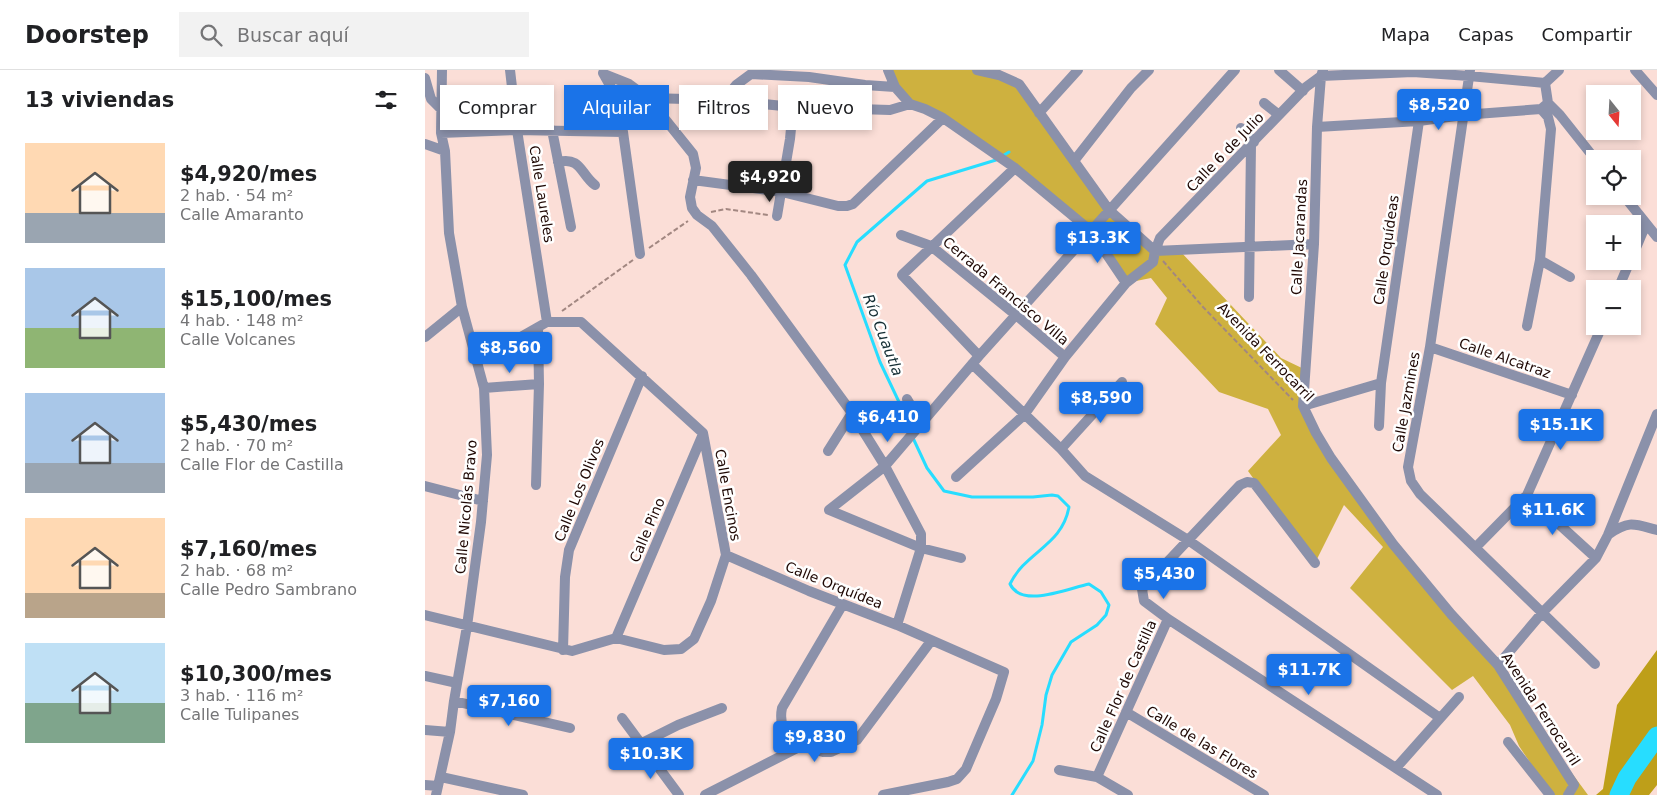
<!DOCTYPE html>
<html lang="es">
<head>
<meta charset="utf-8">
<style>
	body { margin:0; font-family:"DejaVu Sans",sans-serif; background:#f2f2f2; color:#202124; height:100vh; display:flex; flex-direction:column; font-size:19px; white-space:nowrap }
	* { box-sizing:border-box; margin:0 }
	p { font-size:16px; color:#757577 }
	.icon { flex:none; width:28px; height:28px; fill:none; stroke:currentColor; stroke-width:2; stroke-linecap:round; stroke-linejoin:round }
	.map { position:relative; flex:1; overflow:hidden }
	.details { display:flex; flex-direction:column; background:#fff; width:425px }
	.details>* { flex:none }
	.top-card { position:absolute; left:15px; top:15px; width:475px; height:45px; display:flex; gap:10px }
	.needle { width:32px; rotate:162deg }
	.fabs { position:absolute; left:1161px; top:15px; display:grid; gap:10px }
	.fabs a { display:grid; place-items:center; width:55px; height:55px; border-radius:0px; background:#fff; box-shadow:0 2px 8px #0003; font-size:25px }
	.price { position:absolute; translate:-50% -42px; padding:0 11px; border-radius:5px; background:#1a73e8; color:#fff; font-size:16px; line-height:32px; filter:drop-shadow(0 1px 2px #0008) }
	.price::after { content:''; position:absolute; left:50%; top:30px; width:15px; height:11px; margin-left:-8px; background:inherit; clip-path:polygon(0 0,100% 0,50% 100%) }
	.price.active { background:#222; color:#fff }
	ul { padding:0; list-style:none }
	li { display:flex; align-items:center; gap:15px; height:125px; padding:0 25px }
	li span { display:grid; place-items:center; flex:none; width:140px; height:100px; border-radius:0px; color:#555 }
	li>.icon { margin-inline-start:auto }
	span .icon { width:60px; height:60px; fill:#fffc; stroke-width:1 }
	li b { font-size:21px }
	h2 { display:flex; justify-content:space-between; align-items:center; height:60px; padding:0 25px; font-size:21px }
	.chip { padding:0 18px; border-radius:0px; background:#fff; box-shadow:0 2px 8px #0003; font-size:18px; line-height:45px }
	.chip.active { background:#1a73e8; color:#fff }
	header { display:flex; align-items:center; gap:30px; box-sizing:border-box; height:70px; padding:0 25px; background:#fff; border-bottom:1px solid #e0e0e0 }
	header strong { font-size:24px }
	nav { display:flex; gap:28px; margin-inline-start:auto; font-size:18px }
	.search { width:350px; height:45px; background:#f2f2f2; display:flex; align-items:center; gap:12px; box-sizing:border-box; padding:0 18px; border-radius:0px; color:#757577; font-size:19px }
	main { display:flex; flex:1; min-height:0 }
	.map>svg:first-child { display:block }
	.green { fill:#ceb13f }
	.forest { fill:#be9f19 }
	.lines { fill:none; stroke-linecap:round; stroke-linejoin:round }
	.stream { stroke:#27ddff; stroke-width:3 }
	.river { stroke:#27ddff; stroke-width:19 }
	.path { stroke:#a28781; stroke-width:2; stroke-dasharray:5 2.5; stroke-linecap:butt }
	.minor { stroke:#8b91aa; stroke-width:10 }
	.labels { text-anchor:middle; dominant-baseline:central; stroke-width:5; stroke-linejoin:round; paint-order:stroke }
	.street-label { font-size:14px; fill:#1e0703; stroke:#fff }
	.water-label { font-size:15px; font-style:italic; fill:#142e34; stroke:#fff }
</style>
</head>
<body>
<header>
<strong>Doorstep</strong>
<div class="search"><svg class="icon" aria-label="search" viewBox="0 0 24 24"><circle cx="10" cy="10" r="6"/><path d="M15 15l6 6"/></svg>Buscar aquí</div>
<nav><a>Mapa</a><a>Capas</a><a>Compartir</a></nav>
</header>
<main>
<section class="details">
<h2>13 viviendas<svg class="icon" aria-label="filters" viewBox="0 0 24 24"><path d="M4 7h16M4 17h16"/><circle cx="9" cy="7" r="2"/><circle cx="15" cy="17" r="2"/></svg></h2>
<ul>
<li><span style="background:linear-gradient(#ffd9b3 70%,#9aa5b1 0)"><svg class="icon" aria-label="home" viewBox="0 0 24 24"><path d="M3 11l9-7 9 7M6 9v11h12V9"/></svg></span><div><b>$4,920/mes</b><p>2 hab. · 54 m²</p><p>Calle Amaranto</p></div></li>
<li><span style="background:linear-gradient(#a9c7e8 60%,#8fb573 0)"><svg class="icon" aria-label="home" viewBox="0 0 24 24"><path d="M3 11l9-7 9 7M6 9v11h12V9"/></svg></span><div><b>$15,100/mes</b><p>4 hab. · 148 m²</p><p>Calle Volcanes</p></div></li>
<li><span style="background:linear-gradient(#a9c7e8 70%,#9aa5b1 0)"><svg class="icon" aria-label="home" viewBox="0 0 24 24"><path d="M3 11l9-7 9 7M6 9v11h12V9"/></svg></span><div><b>$5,430/mes</b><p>2 hab. · 70 m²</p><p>Calle Flor de Castilla</p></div></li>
<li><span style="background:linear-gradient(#ffd9b3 75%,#b9a48a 0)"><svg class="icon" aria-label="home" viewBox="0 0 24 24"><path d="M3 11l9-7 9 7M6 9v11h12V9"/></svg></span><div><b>$7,160/mes</b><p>2 hab. · 68 m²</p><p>Calle Pedro Sambrano</p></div></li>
<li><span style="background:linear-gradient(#bfe0f5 60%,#7fa58c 0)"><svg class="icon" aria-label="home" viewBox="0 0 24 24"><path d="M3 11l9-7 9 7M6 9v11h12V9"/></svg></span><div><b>$10,300/mes</b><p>3 hab. · 116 m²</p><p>Calle Tulipanes</p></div></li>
</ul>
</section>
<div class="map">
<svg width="1232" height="725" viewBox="0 0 1232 725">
	<rect width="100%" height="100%" fill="#fbded7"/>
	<!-- green -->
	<path class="green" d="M463,0h89l42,14 90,126 46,41 24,-1 102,108 25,12 -3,37 13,26 96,133 86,99 31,50 59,80h-36l-33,-49 -9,-21 -37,-49 -21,14 -102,-102 33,-41 -39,-42 -29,58 -67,-92 33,-36 -13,-26 -49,-17 -64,-68 12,-26 -16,-20 -25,5 -35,-53 -148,-112 -33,-14z"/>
	<!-- forest -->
	<path class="forest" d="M1232,580v135l-8,10h-53l7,-6 14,-84z"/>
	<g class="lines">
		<!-- stream -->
		<path class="stream" d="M486,362l-2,-9 -29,-61 -35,-97 12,-23 70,-61 69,-21 13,-8
			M488,368l14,30 17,23 28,6h61l19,-2 6,1 11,11c-7,39 -43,44 -59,77 12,25 59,4 79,0l12,8 8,13 -3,10 -9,10 -26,17 -19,33 -6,20 -4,30 -9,36 -21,34"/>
		<!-- river -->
		<path class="river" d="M1194,725l8,-17 30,-42"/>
		<!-- path -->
		<path class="path" d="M286,142l15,-3 42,6
			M224,178l39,-27
			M738,191l40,46 90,93
			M137,241l71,-51"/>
		<!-- minor -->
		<path class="minor" d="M85,0l7,60 30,192
			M463,0l7,17 15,17 15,5 18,9 72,50 76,63 35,52
			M552,0l22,5 20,9 90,126 46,41
			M854,0l24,21
			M898,0l-2,6 -4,51 -3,117 -11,162 13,27 15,25 62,86 58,70 47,51 76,120 -6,10
			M1045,0l-40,277 -22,120 3,14 9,13 175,170
			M1210,0l22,25
			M178,3l13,23 7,36 17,122
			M179,4l25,10 19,14 45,56 3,14 -6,29 2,11 5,7 15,11 39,49 101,138 33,53 36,68v14l-24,77
			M0,8l6,21 10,10
			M1120,13l3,20
			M1120,13l14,-13
			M223,28l76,2 69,7 97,3 20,-6
			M299,30l12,-15 15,-11 58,3 56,8 30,2
			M839,33l15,12
			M1123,33l12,12 35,44
			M614,43l39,-43
			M892,57l102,-6 44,-6 78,-6 7,-6
			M816,58l13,14
			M127,60l19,97
			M16,63l76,-3 106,2
			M0,74l20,7
			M649,91l57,-73 18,-18
			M133,92c23,-6 23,13 37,23
			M268,110l89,12 56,14h9l6,-2 90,-86
			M1199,126l33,41
			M352,146l13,-77 3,-32
			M476,165l30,11 85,69 49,42
			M730,181l159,-7
			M1208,185l13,-31
			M1115,190l30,17
			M1193,219l12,-28
			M824,227l2,-152
			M1102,256l13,-66 11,-131 -3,-12 -7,-8
			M0,267l37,-30
			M1005,277l142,48
			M554,286l-77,-81 113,-107
			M547,294l89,85 24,27 103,64 252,178
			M59,318l55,-4
			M482,329l14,24
			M878,336l78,-23
			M954,356l2,-43 38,-262
			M636,379l61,-67
			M403,381l24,-38
			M531,407l68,-62 41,-58 61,-74 27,-21 2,-11 5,-13 146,-151 15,-11 92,-4 56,4 76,7
			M111,415l3,-101 -1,-56
			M0,416l58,15
			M1102,425l69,63
			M1184,464c21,-14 25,-10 48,-4
			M1051,477l51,-52 75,-169
			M301,485l83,36 88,34 107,47 -8,27 -30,70 -9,10 -9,3 -65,13
			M536,488l-40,-10 -92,-38 56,-44 94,-110 256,-286
			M890,493l-61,-80 -7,-1 -7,3 -98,104 2,12 24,18 269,176
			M0,545l147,36 44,-13 48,12 17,-1 13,-10 17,-38 15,-46 -23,-122 -122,-111h-34l-70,40
			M191,568l87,-204
			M138,580l2,-73 4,-27 73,-174
			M1073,595l44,-52 54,-55 12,-23 49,-121
			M0,606l32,7
			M29,631l116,27
			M701,642l138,83
			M197,648l57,77
			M0,660l25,2
			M1083,672l42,53
			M376,676c-13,-13 -23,-18 -19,-38l61,-104
			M219,679l-2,-6 36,-18 44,-17
			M971,698l63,-71
			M634,700l38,7 31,18
			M16,707l82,18
			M672,707l71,-158
			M0,715l13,1
			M11,725l14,-63 4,-31 13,-75 14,-104 6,-67 -3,-67 -22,-81 -13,-74 -4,-82 -4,-18 1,-63
			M280,725l96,-49 22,6h8l26,-12 74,-99"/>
	</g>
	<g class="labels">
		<!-- street labels -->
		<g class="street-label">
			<text transform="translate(800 82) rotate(-46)">Calle 6 de Julio</text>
			<text transform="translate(117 124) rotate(81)">Calle Laureles</text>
			<text transform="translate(874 167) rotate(-87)">Calle Jacarandas</text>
			<text transform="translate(961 180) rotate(-82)">Calle Orquídeas</text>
			<text transform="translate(581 221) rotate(40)">Cerrada Francisco Villa</text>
			<text transform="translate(841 282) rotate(46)">Avenida Ferrocarril</text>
			<text transform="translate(1080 288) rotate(19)">Calle Alcatraz</text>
			<text transform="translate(981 332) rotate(-80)">Calle Jazmines</text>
			<text transform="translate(154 420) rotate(-68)">Calle Los Olivos</text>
			<text transform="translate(303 425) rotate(80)">Calle Encinos</text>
			<text transform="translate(41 437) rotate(-85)">Calle Nicolás Bravo</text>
			<text transform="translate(222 460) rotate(-67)">Calle Pino</text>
			<text transform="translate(409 515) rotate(22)">Calle Orquídea</text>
			<text transform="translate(698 616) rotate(-66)">Calle Flor de Castilla</text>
			<text transform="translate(1116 639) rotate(57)">Avenida Ferrocarril</text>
			<text transform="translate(777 672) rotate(31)">Calle de las Flores</text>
		</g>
		<!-- water labels -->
		<g class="water-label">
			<text transform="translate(458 265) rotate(69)">Río Cuautla</text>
		</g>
	</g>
</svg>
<div class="fabs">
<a><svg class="needle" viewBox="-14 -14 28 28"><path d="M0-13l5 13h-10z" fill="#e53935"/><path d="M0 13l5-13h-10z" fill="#757577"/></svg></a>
<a><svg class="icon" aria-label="locate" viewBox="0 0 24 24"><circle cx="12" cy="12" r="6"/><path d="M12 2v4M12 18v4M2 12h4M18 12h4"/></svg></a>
<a>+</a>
<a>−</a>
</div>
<b class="price" style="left:1014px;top:61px">$8,520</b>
<b class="price active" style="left:345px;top:133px">$4,920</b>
<b class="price" style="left:673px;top:194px">$13.3K</b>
<b class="price" style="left:85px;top:304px">$8,560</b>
<b class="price" style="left:676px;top:354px">$8,590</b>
<b class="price" style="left:463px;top:373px">$6,410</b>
<b class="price" style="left:1136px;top:381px">$15.1K</b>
<b class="price" style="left:1128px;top:466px">$11.6K</b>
<b class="price" style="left:739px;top:530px">$5,430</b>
<b class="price" style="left:884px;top:626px">$11.7K</b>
<b class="price" style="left:84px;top:657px">$7,160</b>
<b class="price" style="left:390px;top:693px">$9,830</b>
<b class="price" style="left:226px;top:710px">$10.3K</b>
<div class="top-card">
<a class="chip">Comprar</a>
<a class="chip active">Alquilar</a>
<a class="chip">Filtros</a>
<a class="chip">Nuevo</a>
</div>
</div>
</main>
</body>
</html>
